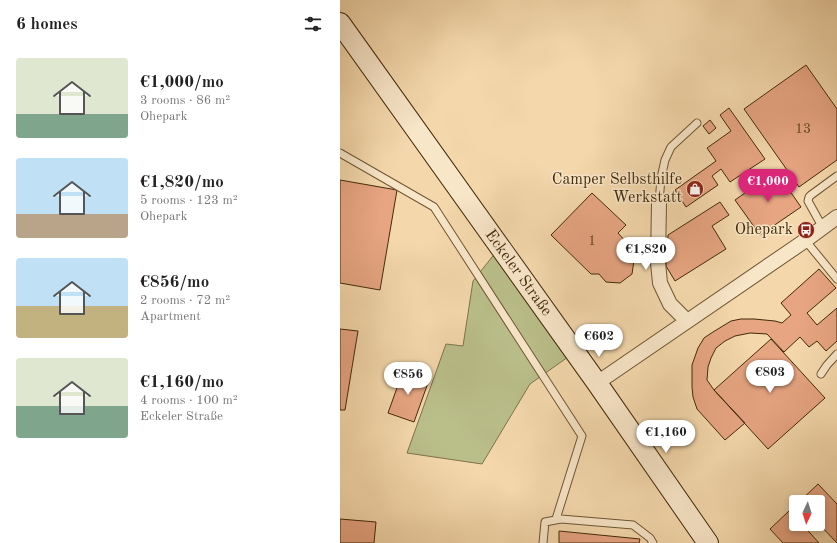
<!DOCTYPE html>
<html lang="en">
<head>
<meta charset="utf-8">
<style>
	body { margin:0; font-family:"Old Standard TT",serif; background:#f6f6f6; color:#222; height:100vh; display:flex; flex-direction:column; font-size:15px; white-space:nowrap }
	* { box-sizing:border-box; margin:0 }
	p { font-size:13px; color:#767676 }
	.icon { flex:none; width:22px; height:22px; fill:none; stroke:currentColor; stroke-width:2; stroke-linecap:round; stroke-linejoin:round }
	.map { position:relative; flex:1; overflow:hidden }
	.drawer { display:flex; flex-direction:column; background:#fff; width:340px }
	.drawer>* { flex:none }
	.needle { width:26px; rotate:184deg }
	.buttons { position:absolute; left:449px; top:495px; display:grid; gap:8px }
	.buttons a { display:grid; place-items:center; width:36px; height:36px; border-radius:4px; background:#fff; box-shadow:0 2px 6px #0003; font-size:20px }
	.price { position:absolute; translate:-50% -34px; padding:0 9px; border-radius:14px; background:#fff; color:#222; font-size:13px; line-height:26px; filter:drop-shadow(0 1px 2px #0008) }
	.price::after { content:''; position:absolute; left:50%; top:24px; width:12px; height:9px; margin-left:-6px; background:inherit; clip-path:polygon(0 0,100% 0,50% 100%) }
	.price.on { background:#db2777; color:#fff }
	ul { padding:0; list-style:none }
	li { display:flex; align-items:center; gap:12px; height:100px; padding:0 16px }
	li span { display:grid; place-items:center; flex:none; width:112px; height:80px; border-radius:4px; color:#555 }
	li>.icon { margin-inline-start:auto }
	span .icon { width:48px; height:48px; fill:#fffc; stroke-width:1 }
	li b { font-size:17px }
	h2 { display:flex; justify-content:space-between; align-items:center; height:48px; padding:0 16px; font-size:17px }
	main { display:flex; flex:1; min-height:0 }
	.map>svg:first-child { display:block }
	.green { fill:#babf8a; stroke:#7e744a }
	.building { fill:#e7a582; stroke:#422a09 }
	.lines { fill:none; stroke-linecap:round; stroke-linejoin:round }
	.lane-casing { stroke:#6e5632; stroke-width:9 }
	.street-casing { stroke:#6e5632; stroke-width:16 }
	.secondary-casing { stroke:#422a09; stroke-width:22 }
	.lane { stroke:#f8e6c9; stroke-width:7 }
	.street { stroke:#f8e6c9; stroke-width:14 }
	.secondary { stroke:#f8e6c9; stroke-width:20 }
	.labels { text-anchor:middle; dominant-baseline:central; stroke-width:3; stroke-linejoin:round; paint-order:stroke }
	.number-label { font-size:14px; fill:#6b4927 }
	.poi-label { font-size:16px; fill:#422a09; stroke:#f8e6c9; text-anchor:end }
	.street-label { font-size:16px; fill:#422a09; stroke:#f8e6c9 }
</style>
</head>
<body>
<main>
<section class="drawer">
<h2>6 homes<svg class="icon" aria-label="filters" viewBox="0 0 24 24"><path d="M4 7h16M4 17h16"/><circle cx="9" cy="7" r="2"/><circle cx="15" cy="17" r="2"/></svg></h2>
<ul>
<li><span style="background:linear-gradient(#dfe7d0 70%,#7fa58c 0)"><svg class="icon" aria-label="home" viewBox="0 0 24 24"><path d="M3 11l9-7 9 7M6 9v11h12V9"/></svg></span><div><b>€1,000/mo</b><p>3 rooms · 86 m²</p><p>Ohepark</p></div></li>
<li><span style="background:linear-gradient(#bfe0f5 70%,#b9a48a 0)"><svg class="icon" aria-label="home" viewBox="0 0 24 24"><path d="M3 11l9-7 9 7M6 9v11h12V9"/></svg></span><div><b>€1,820/mo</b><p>5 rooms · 123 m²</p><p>Ohepark</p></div></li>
<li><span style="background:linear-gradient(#bfe0f5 60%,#c2b280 0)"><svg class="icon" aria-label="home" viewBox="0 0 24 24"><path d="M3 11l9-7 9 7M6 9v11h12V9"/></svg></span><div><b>€856/mo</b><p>2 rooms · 72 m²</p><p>Apartment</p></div></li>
<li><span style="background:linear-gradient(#dfe7d0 60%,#7fa58c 0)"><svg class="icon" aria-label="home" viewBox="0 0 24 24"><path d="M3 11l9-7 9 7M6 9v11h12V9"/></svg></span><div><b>€1,160/mo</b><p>4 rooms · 100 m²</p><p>Eckeler Straße</p></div></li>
</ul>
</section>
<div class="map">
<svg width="497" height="543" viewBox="0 0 497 543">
	<rect width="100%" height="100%" fill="#f4d8ac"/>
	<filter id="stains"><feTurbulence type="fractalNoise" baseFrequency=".005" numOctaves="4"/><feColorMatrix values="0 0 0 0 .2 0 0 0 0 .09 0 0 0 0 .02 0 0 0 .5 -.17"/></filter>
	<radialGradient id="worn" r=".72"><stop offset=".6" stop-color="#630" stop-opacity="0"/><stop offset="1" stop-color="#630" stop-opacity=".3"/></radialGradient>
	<!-- green -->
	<path class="green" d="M160,247l75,105 -45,32 -48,80 -75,-11 39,-109 17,2 10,-65z"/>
	<!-- building -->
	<path class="building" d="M466,65l31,44v51l-38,27 -55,-78z
		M389,108l36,51 -35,23 -9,-13 -9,7 6,9 -32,22 -11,-17 41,-29 -9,-13 24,-17 -11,-16z
		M370,120l6,8 -7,6 -6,-8z
		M436,171l25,36 -41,28 -25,-35z
		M0,180l57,10 -17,100 -40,-7z
		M252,193l34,32 -8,8 9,10 -1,8 8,9 -2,14 -12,9 -14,-1 -7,-8h-8l-40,-39z
		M380,202l9,13 -17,11 14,23 -51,32 -9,-15 2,-31z
		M479,269l17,19 -29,25 10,12 20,-17v33l-11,10 -9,-10 -8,6 -9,-10 -16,15 -17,-18 -17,-1 -15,3 -10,5 -9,7 -5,10 -3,9 -1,13 7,10 31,33 -20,17 -28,-31 -4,-12 -1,-10v-22l6,-17 6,-10 9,-6 18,-11 10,-2h13l21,2 7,2 9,-8 -10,-12z
		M0,329l18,2 -13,79h-5z
		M431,339l54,59 -57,51 -54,-59z
		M63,371l26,9 -15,42 -26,-9z
		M478,484l19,20v39l-19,-20v-21h-19z
		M449,511l7,7v6h6l17,19h-36l-13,-14z
		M0,519l36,3 -2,21h-34z
		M219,531l81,8 -1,4h-80z"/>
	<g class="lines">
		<defs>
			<path id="lane" d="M0,153l94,54 148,229 -26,83
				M319,203l2,-25 4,-18 6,-13 26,-24
				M483,228l-15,-27 1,-4 2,-2 26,-19
				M465,240l32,39
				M481,374l6,-9 10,-11
				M203,543l2,-21 16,-3 72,6 17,13 3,5"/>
			<path id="street" d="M319,203l-1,60 2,20 10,21 17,17
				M257,383l206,-141 34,-25"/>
			<path id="secondary" d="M0,23l257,360 111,160"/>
		</defs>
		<!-- lane casing -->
		<use href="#lane" class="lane-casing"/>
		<!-- street casing -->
		<use href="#street" class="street-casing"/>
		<!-- secondary casing -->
		<use href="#secondary" class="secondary-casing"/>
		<!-- lane -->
		<use href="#lane" class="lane"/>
		<!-- street -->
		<use href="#street" class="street"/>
		<!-- secondary -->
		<use href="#secondary" class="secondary"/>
	</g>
	<!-- icons -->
	<defs>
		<symbol id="shop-disc" viewBox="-11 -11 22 22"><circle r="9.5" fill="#8f2418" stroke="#f8e6c9"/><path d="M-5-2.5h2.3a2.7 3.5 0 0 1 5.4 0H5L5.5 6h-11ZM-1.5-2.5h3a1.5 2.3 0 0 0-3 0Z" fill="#fff"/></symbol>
		<symbol id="bus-disc" viewBox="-11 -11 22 22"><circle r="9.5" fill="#8f2418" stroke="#f8e6c9"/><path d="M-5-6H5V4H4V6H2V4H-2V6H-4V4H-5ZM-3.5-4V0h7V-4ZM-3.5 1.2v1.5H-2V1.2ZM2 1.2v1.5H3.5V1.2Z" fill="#fff"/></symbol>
	</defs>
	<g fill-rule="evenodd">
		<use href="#shop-disc" x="345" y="179" width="20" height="20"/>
		<use href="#bus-disc" x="456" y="220" width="20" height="20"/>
	</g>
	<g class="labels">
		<!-- number labels -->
		<g class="number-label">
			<text x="463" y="129">13</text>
			<text x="252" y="241">1</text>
		</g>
		<!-- poi labels -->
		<g class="poi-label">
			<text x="342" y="180">Camper Selbsthilfe<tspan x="342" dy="18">Werkstatt</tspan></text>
			<text x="453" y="230">Ohepark</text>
		</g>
		<!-- street labels -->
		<g class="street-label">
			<text transform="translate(178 273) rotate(54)">Eckeler Straße</text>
		</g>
	</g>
	<rect width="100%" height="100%" filter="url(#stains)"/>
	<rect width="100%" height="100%" fill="url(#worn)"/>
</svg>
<div class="buttons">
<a><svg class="needle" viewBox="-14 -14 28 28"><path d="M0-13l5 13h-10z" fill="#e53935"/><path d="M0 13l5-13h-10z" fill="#767676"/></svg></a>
</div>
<b class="price on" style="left:428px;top:203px">€1,000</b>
<b class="price" style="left:306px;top:271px">€1,820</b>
<b class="price" style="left:259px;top:358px">€602</b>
<b class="price" style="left:430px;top:394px">€803</b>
<b class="price" style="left:68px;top:396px">€856</b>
<b class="price" style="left:326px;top:454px">€1,160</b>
</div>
</main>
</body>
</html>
